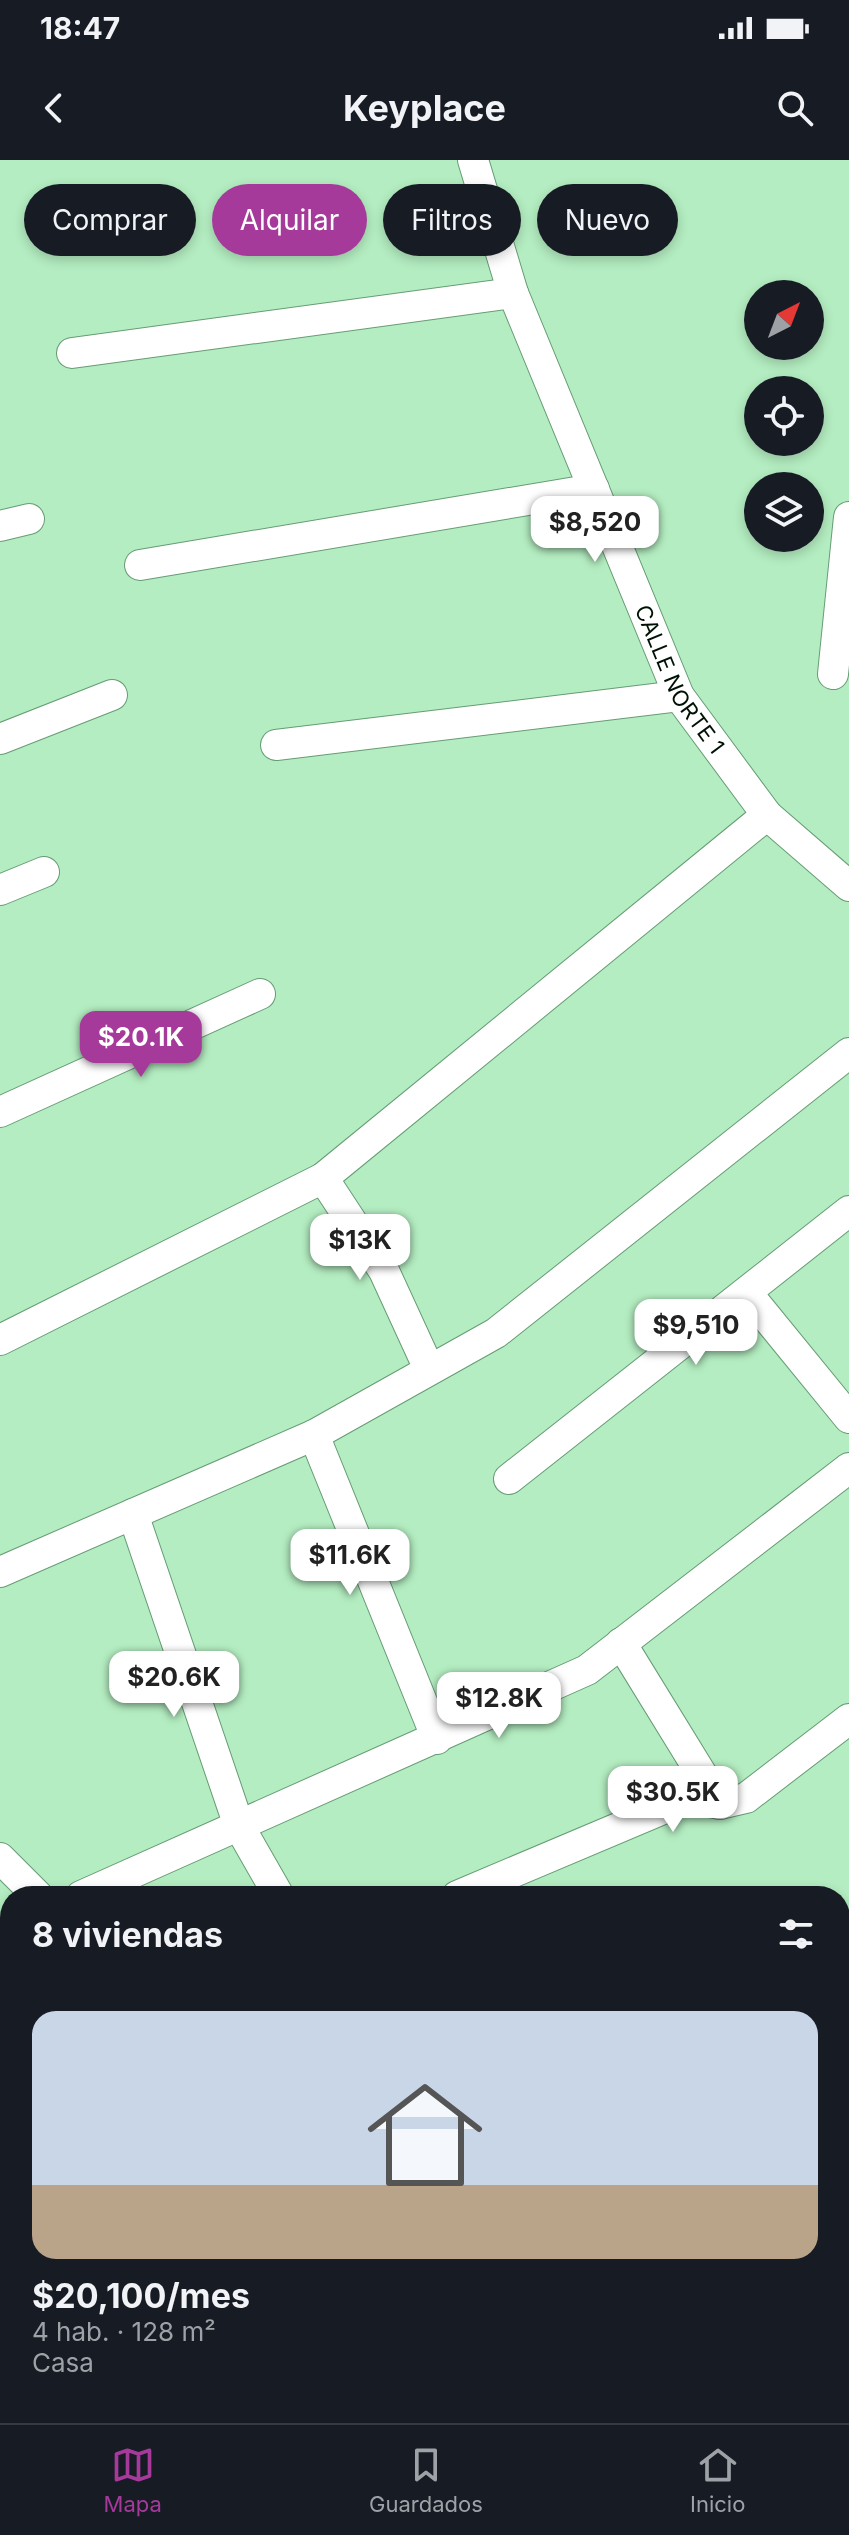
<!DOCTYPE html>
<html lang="es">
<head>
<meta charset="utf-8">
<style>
	body { margin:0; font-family:Inter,sans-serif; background:#20242c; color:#f1f3f6; height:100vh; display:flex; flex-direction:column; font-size:30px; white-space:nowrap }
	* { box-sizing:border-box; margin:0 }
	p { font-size:26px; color:#9ea1a6 }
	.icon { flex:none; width:44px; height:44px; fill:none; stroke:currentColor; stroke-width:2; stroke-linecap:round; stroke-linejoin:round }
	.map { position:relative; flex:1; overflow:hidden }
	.sheet { position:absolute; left:0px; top:1726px; width:850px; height:538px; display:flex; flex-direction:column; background:#171b24; border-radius:32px 32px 0 0; box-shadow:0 4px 12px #0003 }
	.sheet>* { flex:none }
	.guide { position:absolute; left:24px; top:24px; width:802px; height:72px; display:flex; gap:16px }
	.needle { width:52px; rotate:42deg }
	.controls { position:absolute; left:744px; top:120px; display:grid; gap:16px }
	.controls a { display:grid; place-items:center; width:80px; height:80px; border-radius:50%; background:#171b24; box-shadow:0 4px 12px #0003; font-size:40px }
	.price { position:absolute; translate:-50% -68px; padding:0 18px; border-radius:16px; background:#fff; color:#222; font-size:26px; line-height:52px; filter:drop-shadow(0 2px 4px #0008) }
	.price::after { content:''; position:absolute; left:50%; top:48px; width:24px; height:18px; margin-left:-12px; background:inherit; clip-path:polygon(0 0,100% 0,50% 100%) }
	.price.current { background:#a53a9b; color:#fff }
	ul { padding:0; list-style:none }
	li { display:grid; align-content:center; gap:16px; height:424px; padding:0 32px }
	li+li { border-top:2px solid #363941 }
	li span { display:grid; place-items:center; height:248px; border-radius:24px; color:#555 }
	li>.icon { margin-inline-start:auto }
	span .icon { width:144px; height:144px; fill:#fffc; stroke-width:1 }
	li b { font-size:34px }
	h2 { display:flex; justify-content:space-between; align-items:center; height:96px; padding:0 32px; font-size:34px }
	.pill { padding:0 28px; border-radius:36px; background:#171b24; box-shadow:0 4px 12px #0003; font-size:28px; line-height:72px }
	.pill.current { background:#a53a9b; color:#fff }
	.status { display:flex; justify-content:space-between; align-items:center; height:56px; padding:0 40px; background:#171b24; direction:ltr }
	.status svg { height:22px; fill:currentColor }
	header { display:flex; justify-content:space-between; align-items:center; height:104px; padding:0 32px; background:#171b24; font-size:36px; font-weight:700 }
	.tab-bar { display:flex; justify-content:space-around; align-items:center; height:112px; border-top:2px solid #363941; background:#171b24; font-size:22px; color:#9ea1a6 }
	.tab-bar a { display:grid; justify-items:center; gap:4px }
	.tab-bar .current { color:#a53a9b }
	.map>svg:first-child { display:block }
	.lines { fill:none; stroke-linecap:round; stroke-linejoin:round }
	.street-casing { stroke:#669c74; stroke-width:32 }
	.street { stroke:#fff; stroke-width:30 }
	.labels { text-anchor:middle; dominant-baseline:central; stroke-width:8; stroke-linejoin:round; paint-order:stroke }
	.street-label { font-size:22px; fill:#001205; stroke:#b4edc1 }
</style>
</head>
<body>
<div class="status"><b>18:47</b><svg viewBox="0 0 49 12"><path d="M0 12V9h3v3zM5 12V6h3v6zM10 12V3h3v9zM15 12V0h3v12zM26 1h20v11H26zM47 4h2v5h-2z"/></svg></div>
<header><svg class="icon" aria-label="back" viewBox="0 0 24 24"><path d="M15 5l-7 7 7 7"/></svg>Keyplace<svg class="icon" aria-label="search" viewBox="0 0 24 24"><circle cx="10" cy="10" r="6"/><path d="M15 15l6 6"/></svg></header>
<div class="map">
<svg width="849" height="2263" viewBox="0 0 849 2263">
	<rect width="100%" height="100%" fill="#b4edc1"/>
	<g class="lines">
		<defs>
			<g id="street">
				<path id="s1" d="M473,0l40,133 166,403 88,119 82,71"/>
				<path d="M72,193l441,-60"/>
				<path d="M0,366l29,-7"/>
				<path d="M140,405l454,-76"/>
				<path d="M833,514l16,-157"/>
				<path d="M0,579l112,-44"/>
				<path d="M276,585l403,-49"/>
				<path d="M0,730l44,-18"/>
				<path d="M0,952l260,-118"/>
				<path d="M323,1018l61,93 45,98"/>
				<path d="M747,1133l102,125"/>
				<path d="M0,1180l323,-162 444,-363"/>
				<path d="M314,1275l123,304"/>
				<path d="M509,1319l340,-268"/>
				<path d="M133,1354l106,312 40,70"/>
				<path d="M0,1412l314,-137 182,-102 353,-280"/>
				<path d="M621,1483l99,161"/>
				<path d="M0,1698l38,38"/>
				<path d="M81,1736l506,-226 262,-202"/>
				<path d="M457,1736l232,-98 31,6 26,-6 103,-79"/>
				<path d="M840,1800l9,-5"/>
				<path d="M0,1850l10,-19"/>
				<path d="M0,1882l10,5"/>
				<path d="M0,2084l10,-8"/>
				<path d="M840,2143l9,19"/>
				<path d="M607,2254l10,9"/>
				<path d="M93,2263l12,-9"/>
			</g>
		</defs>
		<!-- street casing -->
		<use href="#street" class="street-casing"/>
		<!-- street -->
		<use href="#street" class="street"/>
	</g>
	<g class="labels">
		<!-- street labels -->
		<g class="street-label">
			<text stroke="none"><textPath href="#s1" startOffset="560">CALLE NORTE 1</textPath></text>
		</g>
	</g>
</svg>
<div class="controls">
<a><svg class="needle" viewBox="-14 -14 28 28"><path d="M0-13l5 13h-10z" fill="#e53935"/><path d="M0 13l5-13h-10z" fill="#9ea1a6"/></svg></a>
<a><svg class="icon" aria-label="locate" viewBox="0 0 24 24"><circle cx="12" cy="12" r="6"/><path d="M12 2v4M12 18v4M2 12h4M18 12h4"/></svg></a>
<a><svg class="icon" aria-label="layers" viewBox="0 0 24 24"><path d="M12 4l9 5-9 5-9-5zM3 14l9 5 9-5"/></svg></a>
</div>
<b class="price" style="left:595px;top:404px">$8,520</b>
<b class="price current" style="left:141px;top:919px">$20.1K</b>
<b class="price" style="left:360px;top:1122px">$13K</b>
<b class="price" style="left:696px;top:1207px">$9,510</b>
<b class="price" style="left:350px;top:1437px">$11.6K</b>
<b class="price" style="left:174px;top:1559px">$20.6K</b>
<b class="price" style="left:499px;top:1580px">$12.8K</b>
<b class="price" style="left:673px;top:1674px">$30.5K</b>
<div class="guide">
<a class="pill">Comprar</a>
<a class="pill current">Alquilar</a>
<a class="pill">Filtros</a>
<a class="pill">Nuevo</a>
</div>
<section class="sheet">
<h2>8 viviendas<svg class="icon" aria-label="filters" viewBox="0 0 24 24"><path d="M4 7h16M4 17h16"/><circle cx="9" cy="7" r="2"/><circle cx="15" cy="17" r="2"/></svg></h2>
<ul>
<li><span style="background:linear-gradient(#c9d6e8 70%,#b9a48a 0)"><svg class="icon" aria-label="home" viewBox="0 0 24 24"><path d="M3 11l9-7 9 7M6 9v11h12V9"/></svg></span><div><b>$20,100/mes</b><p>4 hab. · 128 m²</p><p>Casa</p></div></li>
</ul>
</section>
</div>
<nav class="tab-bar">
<a class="current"><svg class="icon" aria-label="map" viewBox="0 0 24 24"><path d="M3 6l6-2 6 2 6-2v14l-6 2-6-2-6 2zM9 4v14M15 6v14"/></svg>Mapa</a>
<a><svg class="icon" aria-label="saved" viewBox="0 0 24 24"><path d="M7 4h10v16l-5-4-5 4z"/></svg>Guardados</a>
<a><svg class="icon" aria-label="home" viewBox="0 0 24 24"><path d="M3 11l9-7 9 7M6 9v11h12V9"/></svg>Inicio</a>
</nav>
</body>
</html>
